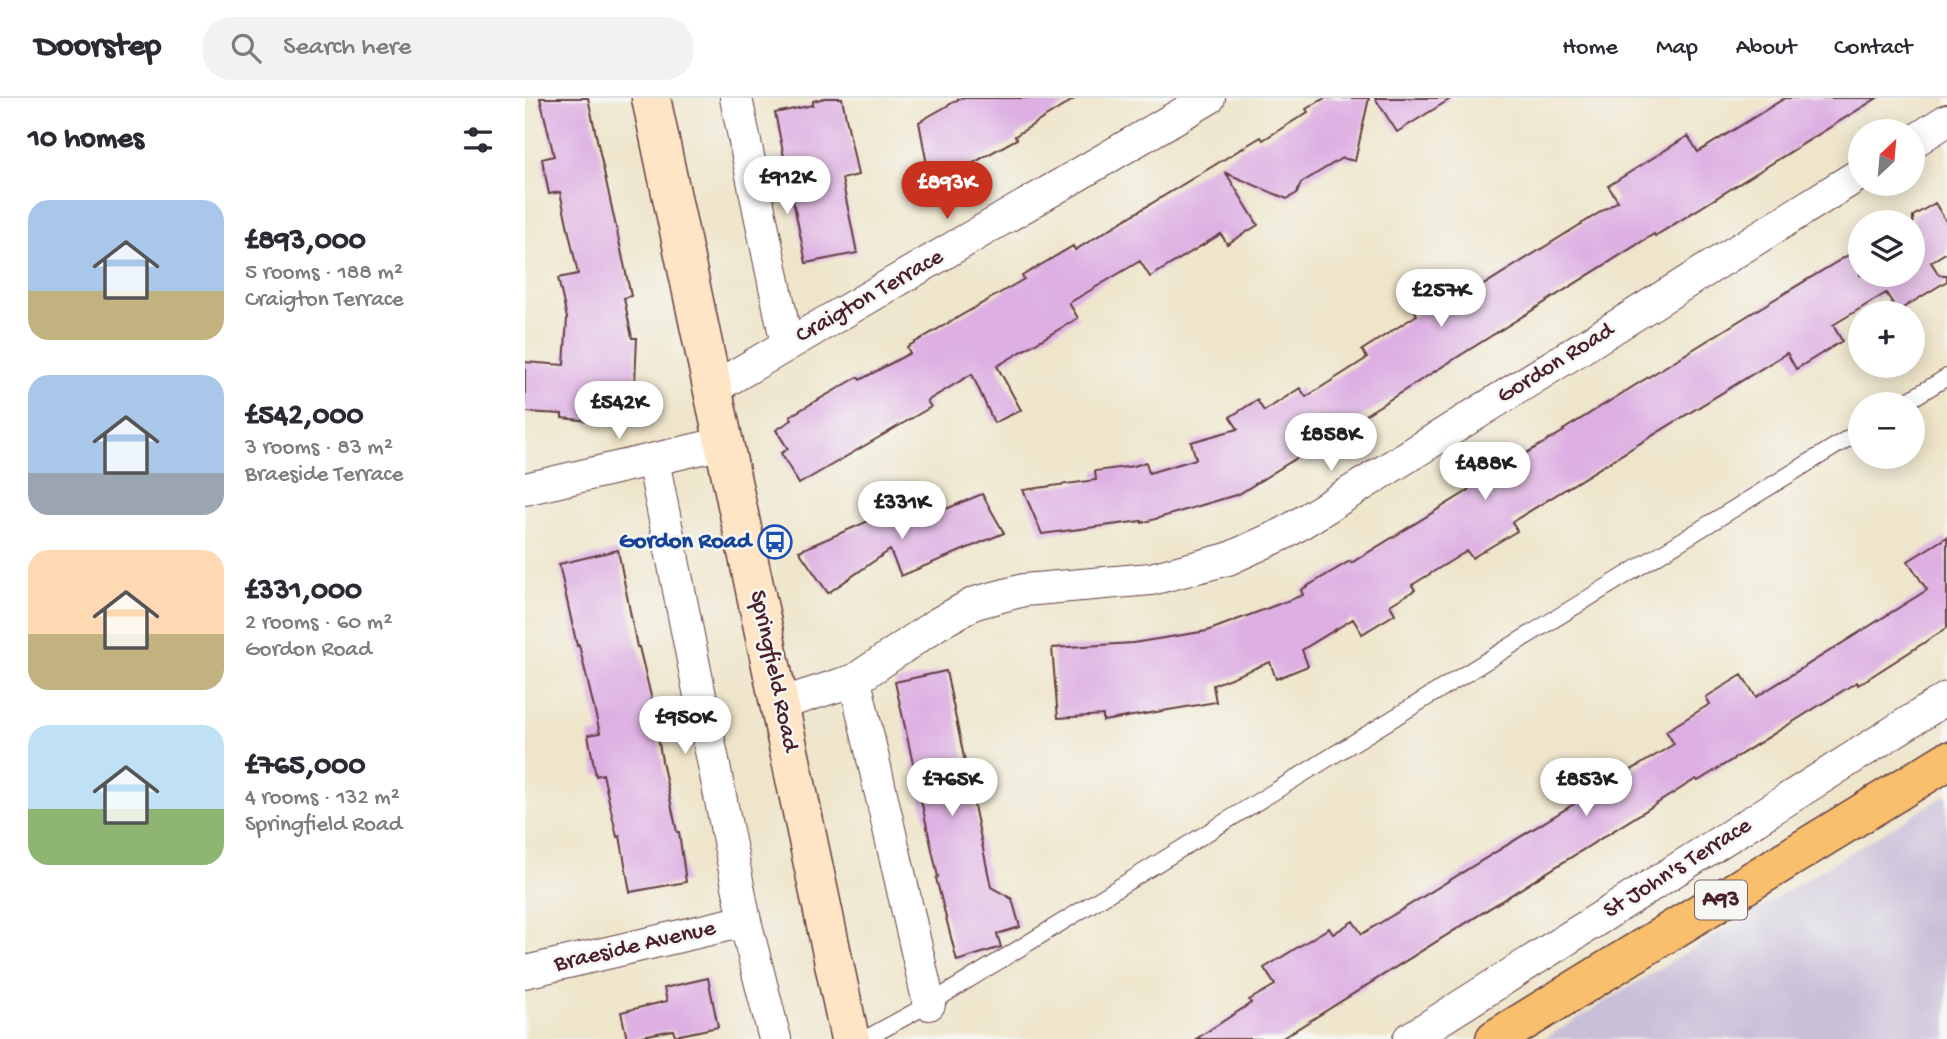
<!DOCTYPE html>
<html lang="en">
<head>
<meta charset="utf-8">
<style>
	body { margin:0; font-family:"Gochi Hand",sans-serif; background:#f2f2f3; color:#2b2b33; height:100vh; display:flex; flex-direction:column; font-size:26px; white-space:nowrap }
	* { box-sizing:border-box; margin:0 }
	p { font-size:23px; color:#7c7c81 }
	.icon { flex:none; width:38px; height:38px; fill:none; stroke:currentColor; stroke-width:2; stroke-linecap:round; stroke-linejoin:round }
	.map { position:relative; flex:1; overflow:hidden }
	.side { display:flex; flex-direction:column; background:#fff; width:525px }
	.side>* { flex:none }
	.needle { width:46px; rotate:26deg }
	.tools { position:absolute; left:1323px; top:21px; display:grid; gap:14px }
	.tools a { display:grid; place-items:center; width:77px; height:77px; border-radius:50%; background:#fff; box-shadow:0 4px 18px #0003; font-size:35px }
	.price { position:absolute; translate:-50% -60px; padding:0 16px; border-radius:24px; background:#fff; color:#222; font-size:23px; line-height:46px; filter:drop-shadow(0 2px 4px #0008) }
	.price::after { content:''; position:absolute; left:50%; top:42px; width:21px; height:16px; margin-left:-10px; background:inherit; clip-path:polygon(0 0,100% 0,50% 100%) }
	.price.active { background:#c8321e; color:#fff }
	ul { padding:0; list-style:none }
	li { display:flex; align-items:center; gap:21px; height:175px; padding:0 28px }
	li span { display:grid; place-items:center; flex:none; width:196px; height:140px; border-radius:21px; color:#555 }
	li>.icon { margin-inline-start:auto }
	span .icon { width:84px; height:84px; fill:#fffc; stroke-width:1 }
	li b { font-size:30px }
	h2 { display:flex; justify-content:space-between; align-items:center; height:84px; padding:0 28px; font-size:30px }
	header { display:flex; align-items:center; gap:42px; box-sizing:border-box; height:98px; padding:0 35px; background:#fff; border-bottom:2px solid #e1e1e2 }
	header strong { font-size:33px }
	nav { display:flex; gap:38px; margin-inline-start:auto; font-size:24px }
	.search { width:490px; height:63px; background:#f2f2f3; display:flex; align-items:center; gap:18px; box-sizing:border-box; padding:0 24px; border-radius:28px; color:#7c7c81; font-size:26px }
	main { display:flex; flex:1; min-height:0 }
	.map>svg:first-child { display:block }
	.industrial { fill:#c8bfd8 }
	.building { fill:#ddafe2 }
	.lines { fill:none; stroke-linecap:round; stroke-linejoin:round }
	.lane-casing { stroke:#633d43; stroke-width:18 }
	.street-casing { stroke:#633d43; stroke-width:34 }
	.secondary-casing { stroke:#633d43; stroke-width:41 }
	.primary-casing { stroke:#633d43; stroke-width:41 }
	.lane { stroke:#fff; stroke-width:16 }
	.street { stroke:#fff; stroke-width:32 }
	.secondary { stroke:#fde5c5; stroke-width:38 }
	.primary { stroke:#f9bf6d; stroke-width:38 }
	.labels { text-anchor:middle; dominant-baseline:central; stroke-width:5; stroke-linejoin:round; paint-order:stroke }
	.shield { fill:#f6f6f2; stroke:#7e6067; stroke-width:2 }
	.shield-label { font-size:23px; font-weight:bold; fill:#4a1f2b }
	.street-label { font-size:24px; fill:#4a1f2b; stroke:#f6f6f2 }
	.transit-label { font-size:24px; font-weight:bold; fill:#164399; stroke:#f6f6f2; text-anchor:end }
</style>
</head>
<body>
<header>
<strong>Doorstep</strong>
<div class="search"><svg class="icon" aria-label="search" viewBox="0 0 24 24"><circle cx="10" cy="10" r="6"/><path d="M15 15l6 6"/></svg>Search here</div>
<nav><a>Home</a><a>Map</a><a>About</a><a>Contact</a></nav>
</header>
<main>
<section class="side">
<h2>10 homes<svg class="icon" aria-label="filters" viewBox="0 0 24 24"><path d="M4 7h16M4 17h16"/><circle cx="9" cy="7" r="2"/><circle cx="15" cy="17" r="2"/></svg></h2>
<ul>
<li><span style="background:linear-gradient(#a9c7e8 65%,#c2b280 0)"><svg class="icon" aria-label="home" viewBox="0 0 24 24"><path d="M3 11l9-7 9 7M6 9v11h12V9"/></svg></span><div><b>£893,000</b><p>5 rooms · 188 m²</p><p>Craigton Terrace</p></div></li>
<li><span style="background:linear-gradient(#a9c7e8 70%,#9aa5b1 0)"><svg class="icon" aria-label="home" viewBox="0 0 24 24"><path d="M3 11l9-7 9 7M6 9v11h12V9"/></svg></span><div><b>£542,000</b><p>3 rooms · 83 m²</p><p>Braeside Terrace</p></div></li>
<li><span style="background:linear-gradient(#ffd9b3 60%,#c2b280 0)"><svg class="icon" aria-label="home" viewBox="0 0 24 24"><path d="M3 11l9-7 9 7M6 9v11h12V9"/></svg></span><div><b>£331,000</b><p>2 rooms · 60 m²</p><p>Gordon Road</p></div></li>
<li><span style="background:linear-gradient(#bfe0f5 60%,#8fb573 0)"><svg class="icon" aria-label="home" viewBox="0 0 24 24"><path d="M3 11l9-7 9 7M6 9v11h12V9"/></svg></span><div><b>£765,000</b><p>4 rooms · 132 m²</p><p>Springfield Road</p></div></li>
</ul>
</section>
<div class="map">
<svg width="1422" height="941" viewBox="0 0 1422 941">
	<rect width="100%" height="100%" fill="#f6f6f2"/>
	<filter id="ink" filterUnits="userSpaceOnUse"><feTurbulence type="fractalNoise" baseFrequency=".0143" numOctaves="2"/><feDisplacementMap in="SourceGraphic" scale="14" xChannelSelector="R" yChannelSelector="G"/><feConvolveMatrix kernelMatrix="1 2 1 2 8 2 1 2 1" color-interpolation-filters="sRGB"/></filter>
	<filter id="wash" filterUnits="userSpaceOnUse"><feTurbulence type="fractalNoise" baseFrequency=".00686" numOctaves="4" result="noise"/><feDisplacementMap in="SourceGraphic" scale="28" xChannelSelector="R" yChannelSelector="G"/><feGaussianBlur stdDeviation="1.57" result="paint"/><feColorMatrix in="noise" values="0 0 0 0 0 0 0 0 0 0 0 0 0 0 0 0 0 1.4 0 .05"/><feComposite in="paint" operator="in"/></filter>
	<g filter="url(#wash)">
		<rect width="100%" height="100%" fill="#eee5ca"/>
		<!-- industrial -->
		<path class="industrial" d="M1422,696v245h-403z"/>
		<g id="blocks">
			<!-- building -->
			<path class="building" d="M15,0h48l43,198 -7,2 8,40h5l-3,66h-3l-3,21 -66,-7v-4l-37,-2v-50l39,3 3,-47 -9,-40 20,-4 -18,-82 -11,2 -7,-35 12,-3z
				M300,0h17l16,77 -16,4 15,74 -51,10 -31,-150 38,-8v-4z
				M436,0h115l-61,38 2,3 -86,47 -12,-64z
				M800,0h44l-14,63 -13,-3 -41,25 -4,10 -10,6 -61,-26 32,52 -31,19 -6,-10 -71,43 -10,-16 -71,42 9,15 -81,48 24,44 -27,13 -22,-49 -45,27 4,6 -132,77 -18,-31 7,-4 -12,-19 16,-10 -2,-4 68,-39 2,3 50,-27 -3,-6 117,-68 -2,-3 51,-30 2,4 161,-98 25,-15 2,3 45,-28 -2,-3z
				M850,0h77l-55,34z
				M1260,0h92l-222,138 -1,-2 -415,260 -97,29v-2l-100,13 -19,-44 73,-10 -1,-9 39,-5 12,-4 3,11 47,-14 -5,-17 47,-13 -8,-12 27,-17 7,11 36,-23 6,9 61,-39 -5,-8 55,-35 -6,-11 24,-15 6,11 23,-14 5,8 149,-93 -10,-15 80,-50 10,16z
				M1410,105l12,20v29l-16,10 8,13h8v6l-49,30 -12,-18 -53,32 9,16 -46,28 -9,-16 -275,169 5,9 -45,27 -5,-7 -55,34 3,5 -25,15 5,9 -33,20 -9,-15 -51,31 6,16 -32,13 -6,-17 -57,23 3,17 -113,19v-6l-45,3 -6,-70 81,-5 74,-12 96,-36 -2,-5 49,-29 1,2 115,-71 6,-7 92,-54 -1,-1 197,-122 100,-60v27h53v-59z
				M457,396l22,39 -103,43 -11,-26 -62,43 -29,-42 111,-48 7,18z
				M1422,439v91l-89,57 -1,-3 -159,99 -2,-2 -415,260h-85l55,-36 -2,-3 26,-15 -11,-17 65,-40 4,6 20,-13 9,13 225,-138 -10,-16 23,-15 2,4 5,-3 4,7 13,-8 4,7 46,-28 -8,-13 44,-27 -4,-7 36,-22 14,22 171,-107 -19,-29z
				M93,452l19,97h2l12,49 11,65 15,71h2l7,50 -56,10 -10,-56 -3,1 -14,-63 -7,2 -8,-41 12,-2 -21,-88 -2,1 -18,-82z
				M421,573l45,216 21,12 8,28 -23,7 4,13 -44,14 -21,-83 2,-1 -43,-195z
				M183,880l10,49 -43,9 -2,-6 -46,9 -6,-27 46,-11 -3,-13z"/>
		</g>
	</g>
	<g filter="url(#ink)">
		<use href="#blocks" fill-opacity="0" stroke="#633d43" stroke-width="2"/>
		<g class="lines">
			<defs>
				<path id="lane" d="M1378,306l44,-27
					M340,941l64,-35 931,-573"/>
				<path id="street" d="M211,0l51,247
					M1388,44l34,-22
					M187,291l497,-291
					M128,362l92,461 30,118
					M0,391l199,-46
					M330,582l74,324
					M255,606l75,-24 82,-56 38,-21 49,-13 127,-11 77,-20 57,-26 575,-359
					M0,874l220,-51
					M884,941l538,-341"/>
				<path id="secondary" d="M126,0l199,941"/>
				<path id="primary" d="M970,941l452,-278"/>
			</defs>
			<!-- lane casing -->
			<use href="#lane" class="lane-casing"/>
			<!-- street casing -->
			<use href="#street" class="street-casing"/>
			<!-- secondary casing -->
			<use href="#secondary" class="secondary-casing"/>
			<!-- primary casing -->
			<use href="#primary" class="primary-casing"/>
			<!-- lane -->
			<use href="#lane" class="lane"/>
			<!-- street -->
			<use href="#street" class="street"/>
			<!-- secondary -->
			<use href="#secondary" class="secondary"/>
			<!-- primary -->
			<use href="#primary" class="primary"/>
		</g>
	</g>
	<!-- icons -->
	<defs>
		<symbol id="bus-ring" viewBox="-11 -11 22 22"><circle r="9.5" fill="#f6f6f2" stroke="#1a4fb4" stroke-width="1.5"/><path d="M-5-6H5V4H4V6H2V4H-2V6H-4V4H-5ZM-3.5-4V0h7V-4ZM-3.5 1.2v1.5H-2V1.2ZM2 1.2v1.5H3.5V1.2Z" fill="#1a4fb4"/></symbol>
	</defs>
	<g fill-rule="evenodd">
		<use href="#bus-ring" x="231" y="425" width="38" height="38"/>
	</g>
	<g class="labels">
		<!-- shield labels -->
		<rect class="shield" x="1170" y="782.5" width="52" height="39" rx="5"/>
		<g class="shield-label">
			<text x="1196" y="802">A93</text>
		</g>
		<!-- street labels -->
		<g class="street-label">
			<text transform="translate(345 199) rotate(-30)">Craigton Terrace</text>
			<text transform="translate(1031 266) rotate(-32)">Gordon Road</text>
			<text transform="translate(248 573) rotate(78)">Springfield Road</text>
			<text transform="translate(1153 771) rotate(-32)">St John's Terrace</text>
			<text transform="translate(110 849) rotate(-13)">Braeside Avenue</text>
		</g>
		<!-- transit labels -->
		<g class="transit-label">
			<text x="226" y="444">Gordon Road</text>
		</g>
	</g>
</svg>
<div class="tools">
<a><svg class="needle" viewBox="-14 -14 28 28"><path d="M0-13l5 13h-10z" fill="#e53935"/><path d="M0 13l5-13h-10z" fill="#7c7c81"/></svg></a>
<a><svg class="icon" aria-label="layers" viewBox="0 0 24 24"><path d="M12 4l9 5-9 5-9-5zM3 14l9 5 9-5"/></svg></a>
<a>+</a>
<a>−</a>
</div>
<b class="price" style="left:262px;top:118px">£912K</b>
<b class="price active" style="left:422px;top:123px">£893K</b>
<b class="price" style="left:916px;top:231px">£257K</b>
<b class="price" style="left:94px;top:343px">£542K</b>
<b class="price" style="left:806px;top:375px">£858K</b>
<b class="price" style="left:960px;top:404px">£488K</b>
<b class="price" style="left:377px;top:443px">£331K</b>
<b class="price" style="left:160px;top:658px">£950K</b>
<b class="price" style="left:427px;top:720px">£765K</b>
<b class="price" style="left:1061px;top:720px">£853K</b>
</div>
</main>
</body>
</html>
